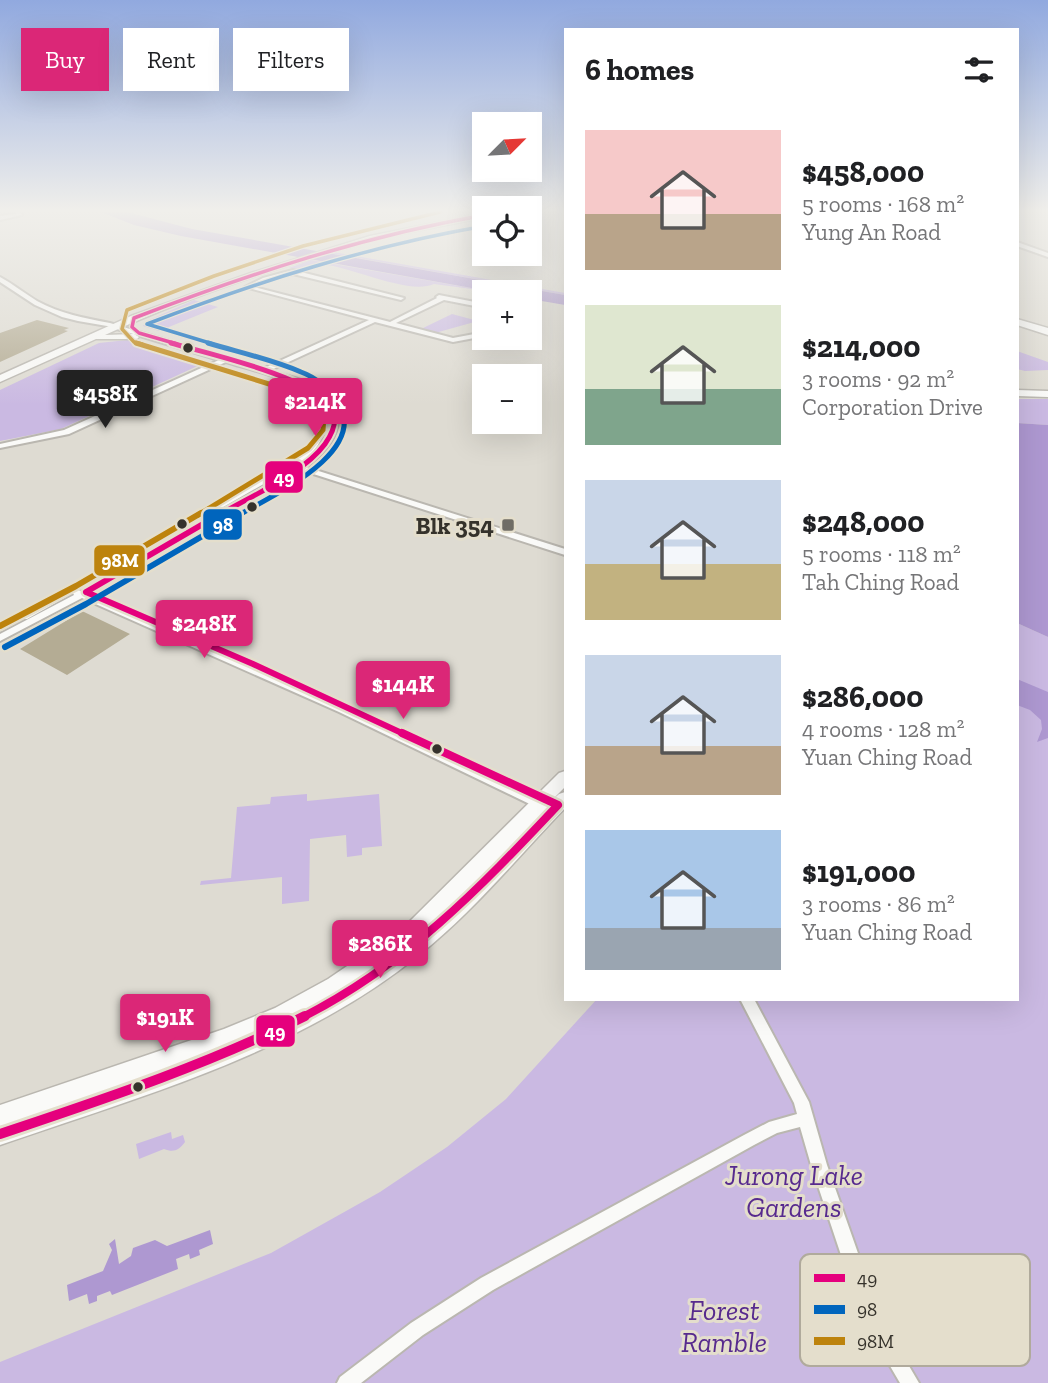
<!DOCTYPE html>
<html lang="en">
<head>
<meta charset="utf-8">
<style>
	body { margin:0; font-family:"Zilla Slab",serif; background:#f2f2f2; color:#202124; height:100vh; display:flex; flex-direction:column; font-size:26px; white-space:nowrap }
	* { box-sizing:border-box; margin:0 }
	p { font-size:23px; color:#757577 }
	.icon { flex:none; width:38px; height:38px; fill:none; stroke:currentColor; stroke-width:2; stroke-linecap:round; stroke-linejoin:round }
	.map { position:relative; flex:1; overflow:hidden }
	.panel { position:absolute; left:564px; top:28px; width:455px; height:973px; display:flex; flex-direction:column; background:#fff; border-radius:0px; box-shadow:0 7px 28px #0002 }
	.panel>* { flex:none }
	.hud { position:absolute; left:21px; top:28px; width:438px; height:63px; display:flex; gap:14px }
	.needle { width:46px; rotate:66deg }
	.fabs { position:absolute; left:472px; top:112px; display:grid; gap:14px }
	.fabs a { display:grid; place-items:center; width:70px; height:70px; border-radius:0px; background:#fff; box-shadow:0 7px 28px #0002; font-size:35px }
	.price { position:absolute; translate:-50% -60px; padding:0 16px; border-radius:7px; background:#db2777; color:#fff; font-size:23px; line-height:46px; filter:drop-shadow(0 2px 4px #0008) }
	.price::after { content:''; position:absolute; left:50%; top:42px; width:21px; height:16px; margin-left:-10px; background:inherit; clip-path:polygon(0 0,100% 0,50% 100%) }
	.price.current { background:#222; color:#fff }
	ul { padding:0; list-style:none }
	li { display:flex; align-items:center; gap:21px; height:175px; padding:0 21px }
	li span { display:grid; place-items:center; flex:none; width:196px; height:140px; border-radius:0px; color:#555 }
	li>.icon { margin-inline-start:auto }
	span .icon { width:84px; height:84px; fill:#fffc; stroke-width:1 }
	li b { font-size:30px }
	h2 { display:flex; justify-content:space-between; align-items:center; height:84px; padding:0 21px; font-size:30px }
	.pill { padding:0 24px; border-radius:0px; background:#fff; box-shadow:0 7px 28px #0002; font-size:24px; line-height:63px }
	.pill.current { background:#db2777; color:#fff }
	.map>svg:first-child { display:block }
	.green { fill:#cab9e2 }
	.water { fill:#ae98d1 }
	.building { fill:#b4ac94 }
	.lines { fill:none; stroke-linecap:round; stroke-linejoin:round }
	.street-casing { stroke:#bab7b0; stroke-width:4 }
	.secondary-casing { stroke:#bab7b0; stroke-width:3 }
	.primary-casing { stroke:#bab7b0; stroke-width:3 }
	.street { fill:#fafaf8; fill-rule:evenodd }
	.secondary { fill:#fafaf8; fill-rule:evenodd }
	.primary { fill:#fafaf8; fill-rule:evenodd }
	.bus-1-far4-casing { stroke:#e4decc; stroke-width:6 }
	.bus-1-far3-casing { stroke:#e4decc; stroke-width:9 }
	.bus-1-far2-casing { stroke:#e4decc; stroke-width:11 }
	.bus-1-far1-casing { stroke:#e4decc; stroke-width:13 }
	.bus-1-casing { stroke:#e4decc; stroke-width:16 }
	.bus-2-far2-casing { stroke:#e4decc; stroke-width:6 }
	.bus-2-far1-casing { stroke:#e4decc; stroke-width:9 }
	.bus-2-casing { stroke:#e4decc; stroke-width:11 }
	.bus-3-far2-casing { stroke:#e4decc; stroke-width:6 }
	.bus-3-far1-casing { stroke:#e4decc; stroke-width:9 }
	.bus-3-casing { stroke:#e4decc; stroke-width:11 }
	.bus-1-far4 { stroke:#e5007d; stroke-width:3.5 }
	.bus-1-far3 { stroke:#e5007d; stroke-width:5 }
	.bus-1-far2 { stroke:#e5007d; stroke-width:6 }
	.bus-1-far1 { stroke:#e5007d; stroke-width:8 }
	.bus-1 { stroke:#e5007d; stroke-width:10 }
	.bus-2-far2 { stroke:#0065bd; stroke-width:3.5 }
	.bus-2-far1 { stroke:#0065bd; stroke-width:5 }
	.bus-2 { stroke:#0065bd; stroke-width:6 }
	.bus-3-far2 { stroke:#bd830d; stroke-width:3.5 }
	.bus-3-far1 { stroke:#bd830d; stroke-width:5 }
	.bus-3 { stroke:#bd830d; stroke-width:6 }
	.bus-dot { fill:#35322b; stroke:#e4decc; stroke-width:2.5 }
	.poi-dot { fill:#706d65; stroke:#e4decc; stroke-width:2.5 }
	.labels { text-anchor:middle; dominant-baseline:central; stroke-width:6; stroke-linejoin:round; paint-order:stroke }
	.poi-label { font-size:24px; font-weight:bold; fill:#35322b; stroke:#e4decc; text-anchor:end }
	.near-park-label { font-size:28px; font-style:italic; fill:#572a8e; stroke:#e4decc }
	.key { fill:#e4decc; stroke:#b0aa9c; stroke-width:2 }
	.key-label { font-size:19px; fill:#35322b }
	.line-badge { stroke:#e4decc; stroke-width:2.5 }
	.badge-label { font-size:19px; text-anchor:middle; font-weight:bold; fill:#fff }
</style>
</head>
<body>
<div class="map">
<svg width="1048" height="1383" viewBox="0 0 1048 1383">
	<rect width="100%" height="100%" fill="#dedbd2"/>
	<!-- green -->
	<path class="green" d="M333,252l232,41v2l-235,-42z
		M311,260l183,32 -60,-8c-28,12 -88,-21 -119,-20 -10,0 -15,7 -26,4z
		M194,300l24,7 -59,24 -16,-5 4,-5z
		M452,314l26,7 -43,12 -14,-4z
		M127,340l77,23 -143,66 -61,12v-51l99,-47z
		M1017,351l31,11v8l-23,1 -8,-2z
		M1017,399h31v26l-31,-2z
		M1017,623l31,14v746h-1048v-21l271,-109 109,-61 67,-45 59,-48 91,-100h420z
		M307,794v7l72,-7 3,52 -20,2v7l-15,2 -1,-22 -36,4 -1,62 -27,3v-27l-82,8 1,-4 30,-3 6,-71 33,-3 1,-7z
		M171,1132l1,7 11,-4 2,7c-6,8 -11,11 -21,7l-25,10 -3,-15z"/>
	<!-- water -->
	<path class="water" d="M101,212h26l65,17 373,66v10l-35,-6v-7h-36l-313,-56 -47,-11z
		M1017,423l31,2v212l-31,-14z
		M1017,679l31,13v46l-11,4 5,-13 -1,-9 -11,-10 -13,-5z
		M210,1230l3,14 -14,6 1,5 -10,4 -1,-5 -13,5 2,10 -66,26 -2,-4 -13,5v5l-8,3 -2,-10 -18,7 -2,-16 36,-14 9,-21 -3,-6 6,-5 4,25 12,-8 2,-8 22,-8 12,6z"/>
	<!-- building -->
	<path class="building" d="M37,320l32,8 -5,2 4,1 -68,31v-29z
		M82,611l48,23 -63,41 -47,-26z"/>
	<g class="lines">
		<defs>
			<path id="street" d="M15,212h4l3,3 -22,5v-4l16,-2z
				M1017,242l31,11v4l-31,-11z
				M293,270l111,28 -3,2 -108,-26 -26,6 -13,7 136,35 47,-24 -1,-1 3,-2 46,9v4l-41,-8 -48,23 57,15 32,-6v4l-32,6 -78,-20 -106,49c11,3 22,5 32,9 53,22 45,56 5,87l259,82v6l-264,-85 -212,124 258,114 201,95 2,3 -2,3h-8l-201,-97 -257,-114 -82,43v-7l74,-39 -1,-2 -46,26h-6l-2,-2 2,-2 260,-147h6l1,2 -210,120 3,1 213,-123 -2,-2 3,-2 -1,-2c15,-15 26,-27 25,-50l-14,-14 -18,-12v-2c16,1 29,16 40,28 0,21 -8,35 -23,49 81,-62 -33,-85 -78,-99l-157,72 -69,14v-4l64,-14 155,-70 -112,-34 -29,-5 -16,-4 -27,-12 -35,-23v-5c13,7 24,16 37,24 24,13 47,17 73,22l152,46 107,-49 -124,-33 18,-9z
				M740,999h14l55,103 18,63 39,111 19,49 34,58h-19l-27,-46 -25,-61 -37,-111 -11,-38 -23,6 -23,12 -261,145 -70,45 -62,48h-24l3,-6 71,-54 70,-45 263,-143 25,-13 28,-8 -3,-11z"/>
			<path id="secondary" d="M485,213v4c-37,8 -75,14 -111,23 -91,25 -184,56 -269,95l29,-1 5,3 -2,2h-41l-96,43v-7l131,-59 120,-43 119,-37z
				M1017,390l31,1v6l-31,-1z
				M565,771v16l-15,15 9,-8 6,-2v16c-48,50 -92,104 -146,147 -121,98 -275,140 -419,190v-40l224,-76 51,-21 53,-29 75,-51 156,-155z"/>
			<path id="primary" d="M1017,319l31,9v7l-31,-10z"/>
		</defs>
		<!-- street casing -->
		<use href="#street" class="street-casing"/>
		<!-- secondary casing -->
		<use href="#secondary" class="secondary-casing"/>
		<!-- primary casing -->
		<use href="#primary" class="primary-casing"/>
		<!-- street -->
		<use href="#street" class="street"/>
		<!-- secondary -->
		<use href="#secondary" class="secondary"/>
		<!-- primary -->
		<use href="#primary" class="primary"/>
		<defs>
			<path id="bus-1-far4" d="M177,344l-38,-11 -7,-6 2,-9c115,-44 230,-82 351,-103"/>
			<path id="bus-1-far3" d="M171,343c35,10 146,35 161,66 6,11 0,25 -7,35 -22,30 -74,52 -106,71"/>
			<path id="bus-1-far2" d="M86,592l136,-79
				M86,592l167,72 153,71"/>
			<path id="bus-1-far1" d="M301,1018c105,-53 178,-129 257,-213l-156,-72"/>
			<path id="bus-1" d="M0,1134c104,-35 207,-69 305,-118"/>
			<path id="bus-2-far2" d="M213,344l-66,-20c110,-42 221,-78 338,-98"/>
			<path id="bus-2-far1" d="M208,343c30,9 63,16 93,29 14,5 29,17 37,29 32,51 -65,94 -99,114"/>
			<path id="bus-2" d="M5,647l81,-43 156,-91"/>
			<path id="bus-3-far2" d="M142,344l-8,-2 -12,-13 5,-19 87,-34 89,-30 137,-34"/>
			<path id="bus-3-far1" d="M136,343l159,49 15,8 14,16 -1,14 -15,18 -110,67"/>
			<path id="bus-3" d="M0,626l76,-40 125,-73"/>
		</defs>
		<!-- bus-1-far4 casing -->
		<use href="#bus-1-far4" class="bus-1-far4-casing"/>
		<!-- bus-1-far3 casing -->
		<use href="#bus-1-far3" class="bus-1-far3-casing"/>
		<!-- bus-1-far2 casing -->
		<use href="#bus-1-far2" class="bus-1-far2-casing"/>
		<!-- bus-1-far1 casing -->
		<use href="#bus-1-far1" class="bus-1-far1-casing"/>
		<!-- bus-1 casing -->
		<use href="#bus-1" class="bus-1-casing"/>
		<!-- bus-2-far2 casing -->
		<use href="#bus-2-far2" class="bus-2-far2-casing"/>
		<!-- bus-2-far1 casing -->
		<use href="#bus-2-far1" class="bus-2-far1-casing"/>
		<!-- bus-2 casing -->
		<use href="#bus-2" class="bus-2-casing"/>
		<!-- bus-3-far2 casing -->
		<use href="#bus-3-far2" class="bus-3-far2-casing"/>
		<!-- bus-3-far1 casing -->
		<use href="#bus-3-far1" class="bus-3-far1-casing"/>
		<!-- bus-3 casing -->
		<use href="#bus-3" class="bus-3-casing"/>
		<!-- bus-1-far4 -->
		<use href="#bus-1-far4" class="bus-1-far4"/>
		<!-- bus-1-far3 -->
		<use href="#bus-1-far3" class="bus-1-far3"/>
		<!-- bus-1-far2 -->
		<use href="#bus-1-far2" class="bus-1-far2"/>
		<!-- bus-1-far1 -->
		<use href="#bus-1-far1" class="bus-1-far1"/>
		<!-- bus-1 -->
		<use href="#bus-1" class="bus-1"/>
		<!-- bus-2-far2 -->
		<use href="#bus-2-far2" class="bus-2-far2"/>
		<!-- bus-2-far1 -->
		<use href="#bus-2-far1" class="bus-2-far1"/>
		<!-- bus-2 -->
		<use href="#bus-2" class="bus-2"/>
		<!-- bus-3-far2 -->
		<use href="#bus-3-far2" class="bus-3-far2"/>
		<!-- bus-3-far1 -->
		<use href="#bus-3-far1" class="bus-3-far1"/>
		<!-- bus-3 -->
		<use href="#bus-3" class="bus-3"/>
	</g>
	<!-- sky -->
	<linearGradient id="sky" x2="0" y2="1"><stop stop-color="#91a9df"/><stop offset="0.52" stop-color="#f0efeb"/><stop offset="1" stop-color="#f0efeb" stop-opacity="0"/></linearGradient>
	<rect width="1048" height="405" fill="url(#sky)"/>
	<!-- markers -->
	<g class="bus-dot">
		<circle cx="188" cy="348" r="6"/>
		<circle cx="252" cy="507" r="6"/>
		<circle cx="182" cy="524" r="6"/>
		<circle cx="437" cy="749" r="6"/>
		<circle cx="138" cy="1087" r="6"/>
	</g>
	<rect class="poi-dot" x="501" y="518" width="14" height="14" rx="3.5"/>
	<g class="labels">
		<!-- poi labels -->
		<g class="poi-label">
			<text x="494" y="525">Blk 354</text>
		</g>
		<!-- near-park labels -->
		<g class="near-park-label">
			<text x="794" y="1175">Jurong Lake<tspan x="794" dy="32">Gardens</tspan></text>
			<text x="724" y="1310">Forest<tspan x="724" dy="32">Ramble</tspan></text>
		</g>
	</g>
	<!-- legend -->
	<rect x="800" y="1254" width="230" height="112" rx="10" class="key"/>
	<rect x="814" y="1274" width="31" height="8" fill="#e5007d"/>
	<rect x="814" y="1305" width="31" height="9" fill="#0065bd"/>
	<rect x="814" y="1337" width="31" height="8" fill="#bd830d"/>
	<g class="key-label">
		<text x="857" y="1285">49</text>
		<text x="857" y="1316">98</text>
		<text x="857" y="1348">98M</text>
	</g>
	<g class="line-badge">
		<rect x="264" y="460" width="40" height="34" rx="7" fill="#e5007d"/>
		<rect x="202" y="508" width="41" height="33" rx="7" fill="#0065bd"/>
		<rect x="93" y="544" width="53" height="33" rx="7" fill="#bd830d"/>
		<rect x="255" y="1014" width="41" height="34" rx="7" fill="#e5007d"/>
	</g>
	<g class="badge-label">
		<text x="284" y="484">49</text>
		<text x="223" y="531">98</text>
		<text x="120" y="567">98M</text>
		<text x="275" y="1038">49</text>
	</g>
</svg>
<div class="fabs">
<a><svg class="needle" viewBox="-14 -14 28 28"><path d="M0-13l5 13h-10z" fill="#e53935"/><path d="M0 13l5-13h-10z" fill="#757577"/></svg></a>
<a><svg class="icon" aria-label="locate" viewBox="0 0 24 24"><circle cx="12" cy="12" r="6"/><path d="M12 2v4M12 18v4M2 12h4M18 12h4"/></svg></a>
<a>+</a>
<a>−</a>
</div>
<b class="price current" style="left:105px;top:430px">$458K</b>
<b class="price" style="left:315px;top:438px">$214K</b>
<b class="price" style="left:204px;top:660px">$248K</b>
<b class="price" style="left:403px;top:721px">$144K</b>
<b class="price" style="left:380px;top:980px">$286K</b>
<b class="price" style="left:165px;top:1054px">$191K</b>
<div class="hud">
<a class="pill current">Buy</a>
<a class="pill">Rent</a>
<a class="pill">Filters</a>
</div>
<section class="panel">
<h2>6 homes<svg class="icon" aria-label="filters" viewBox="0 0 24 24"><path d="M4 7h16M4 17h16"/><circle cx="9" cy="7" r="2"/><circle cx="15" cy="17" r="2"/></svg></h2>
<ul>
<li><span style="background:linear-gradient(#f6c9c9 60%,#b9a48a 0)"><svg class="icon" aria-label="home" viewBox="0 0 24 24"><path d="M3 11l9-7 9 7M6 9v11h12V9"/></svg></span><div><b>$458,000</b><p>5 rooms · 168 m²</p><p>Yung An Road</p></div></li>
<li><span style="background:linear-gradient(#dfe7d0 60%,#7fa58c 0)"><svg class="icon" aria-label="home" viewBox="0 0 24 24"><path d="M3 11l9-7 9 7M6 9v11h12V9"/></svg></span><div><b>$214,000</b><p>3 rooms · 92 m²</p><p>Corporation Drive</p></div></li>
<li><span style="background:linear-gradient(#c9d6e8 60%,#c2b280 0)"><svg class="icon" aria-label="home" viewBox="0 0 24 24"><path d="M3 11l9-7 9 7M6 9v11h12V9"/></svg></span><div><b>$248,000</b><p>5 rooms · 118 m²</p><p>Tah Ching Road</p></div></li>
<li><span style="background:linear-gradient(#c9d6e8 65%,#b9a48a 0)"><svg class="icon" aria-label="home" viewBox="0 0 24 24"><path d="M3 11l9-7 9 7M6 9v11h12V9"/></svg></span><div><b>$286,000</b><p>4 rooms · 128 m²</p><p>Yuan Ching Road</p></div></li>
<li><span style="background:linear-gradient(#a9c7e8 70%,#9aa5b1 0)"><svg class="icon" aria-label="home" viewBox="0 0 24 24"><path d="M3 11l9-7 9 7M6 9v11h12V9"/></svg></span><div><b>$191,000</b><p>3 rooms · 86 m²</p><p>Yuan Ching Road</p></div></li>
</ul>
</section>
</div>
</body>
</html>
